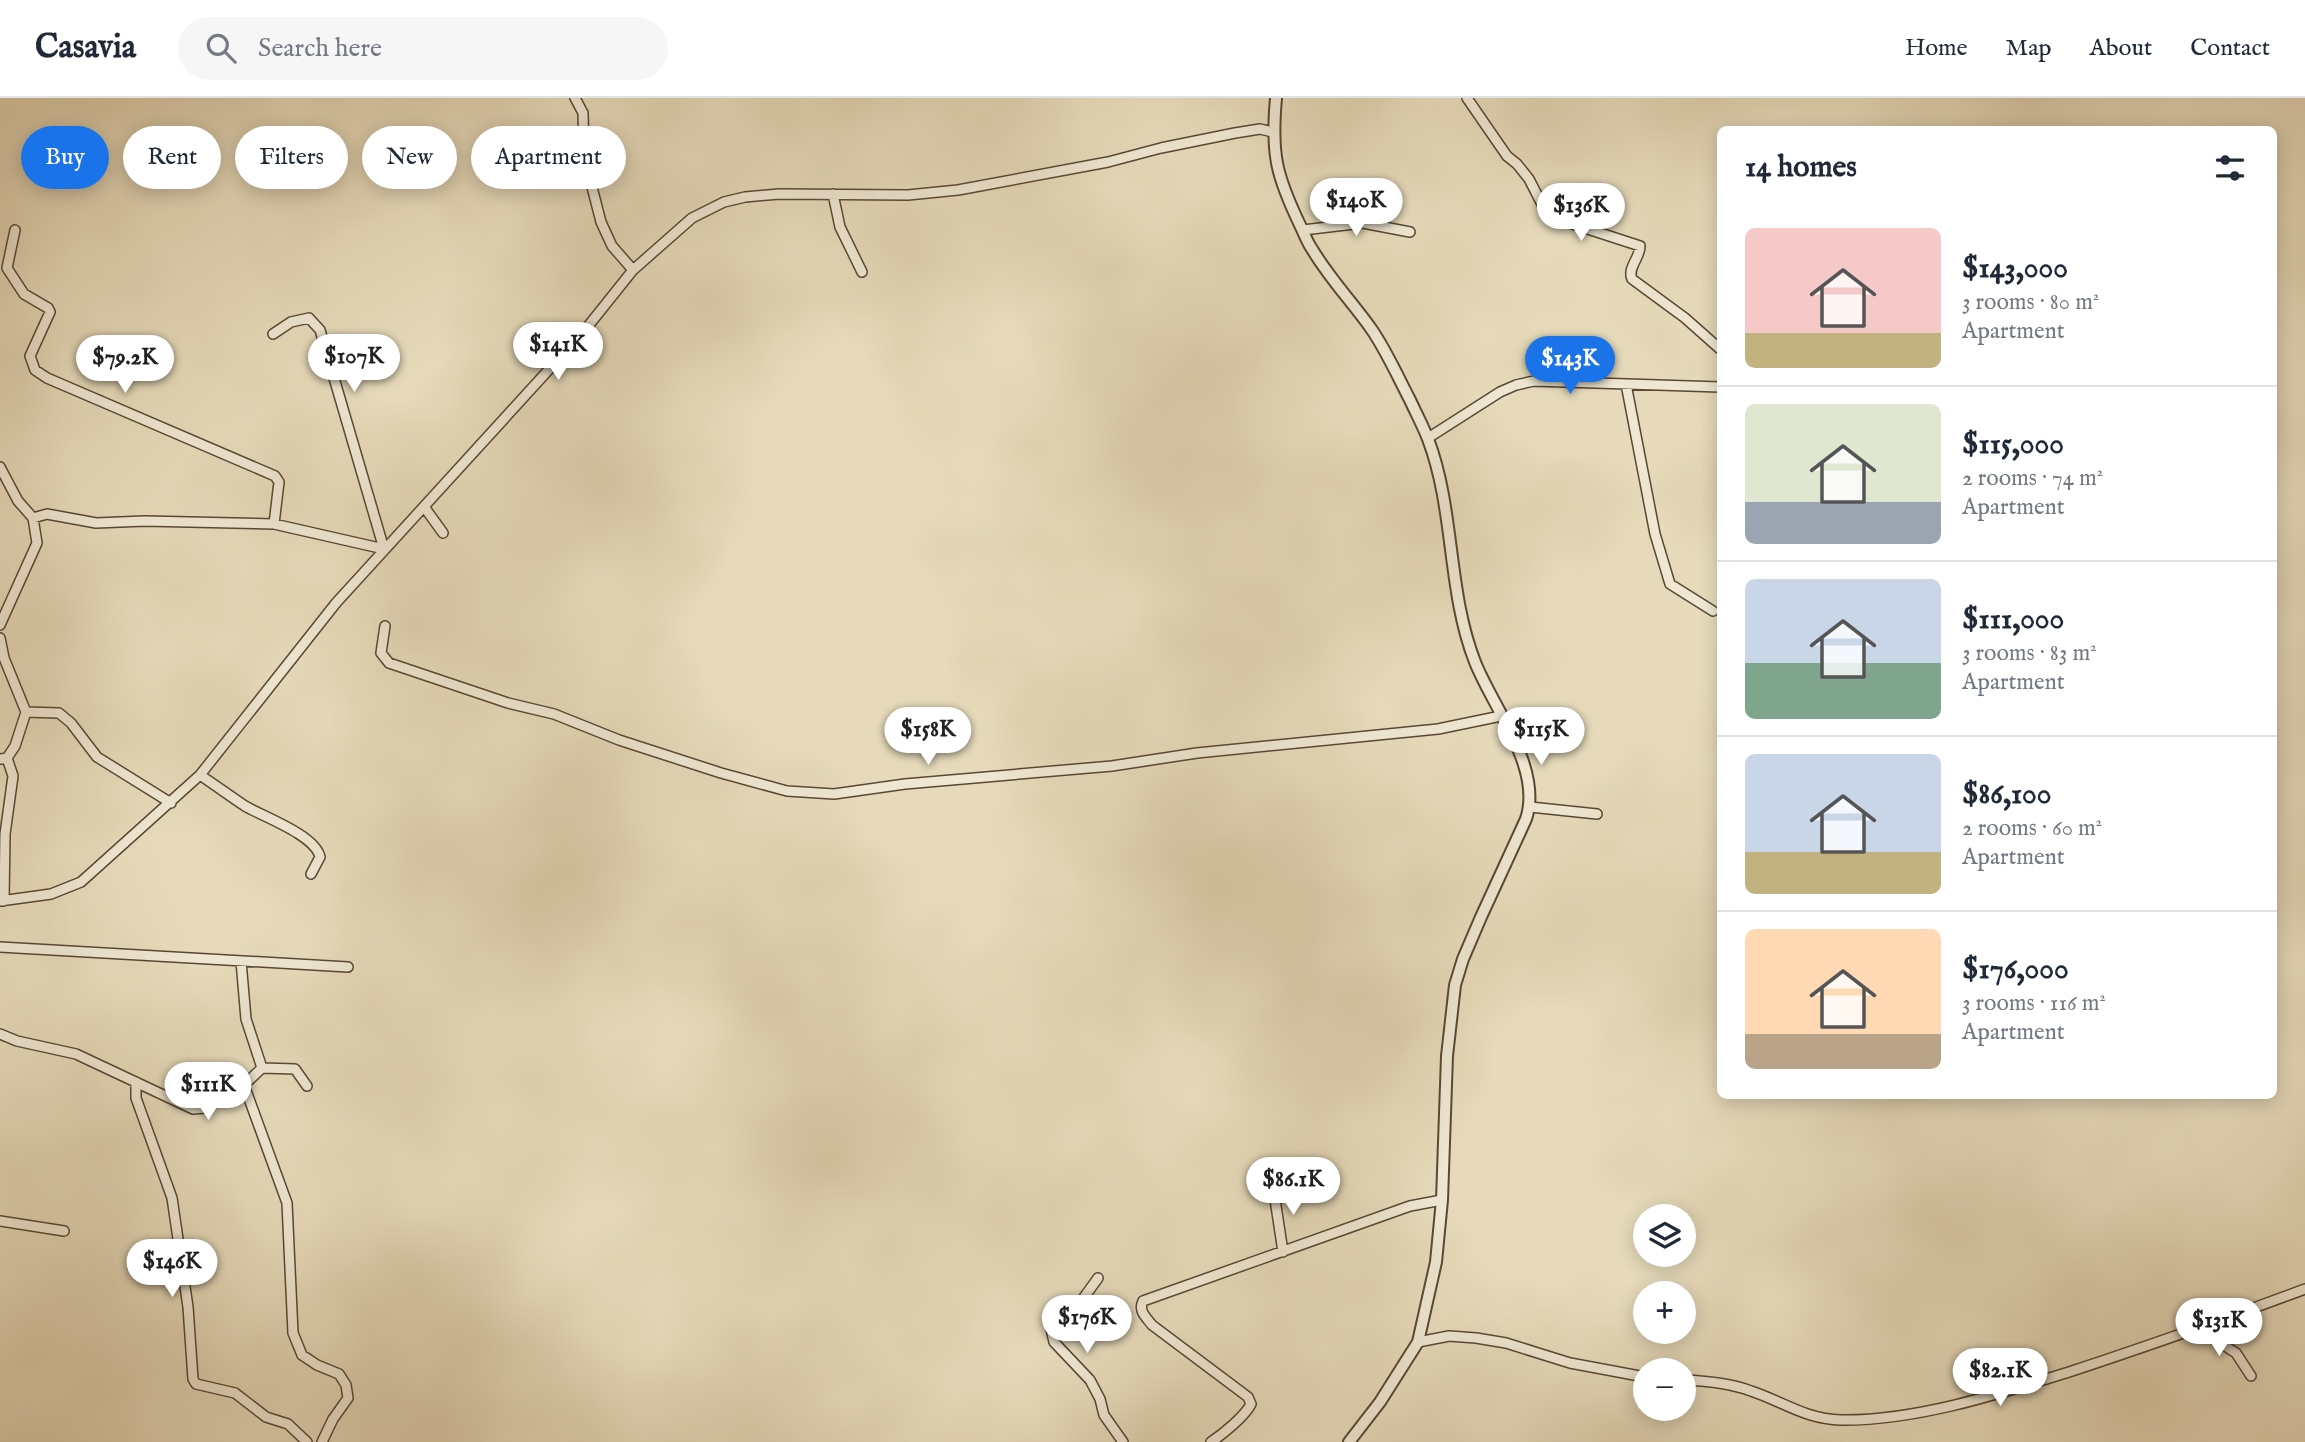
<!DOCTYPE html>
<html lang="en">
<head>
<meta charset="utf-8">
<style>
	body { margin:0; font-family:"IM FELL English",serif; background:#f6f6f7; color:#1f2937; height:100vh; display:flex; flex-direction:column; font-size:26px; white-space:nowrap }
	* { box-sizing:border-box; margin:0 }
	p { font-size:23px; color:#747a83 }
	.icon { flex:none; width:38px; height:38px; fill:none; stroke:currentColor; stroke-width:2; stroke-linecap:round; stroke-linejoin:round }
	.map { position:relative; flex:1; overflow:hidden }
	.details { position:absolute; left:1717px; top:28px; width:560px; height:973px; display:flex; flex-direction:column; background:#fff; border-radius:10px; box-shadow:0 4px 18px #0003 }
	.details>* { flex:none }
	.hud { position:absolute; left:21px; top:28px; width:665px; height:63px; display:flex; gap:14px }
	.fabs { position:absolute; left:1633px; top:1106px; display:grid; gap:14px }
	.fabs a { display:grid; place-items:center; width:63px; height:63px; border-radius:50%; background:#fff; box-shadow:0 4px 18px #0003; font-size:35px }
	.price { position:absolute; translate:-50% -60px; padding:0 16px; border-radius:24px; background:#fff; color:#222; font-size:23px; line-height:46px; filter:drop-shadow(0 2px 4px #0008) }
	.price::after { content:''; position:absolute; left:50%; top:42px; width:21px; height:16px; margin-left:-10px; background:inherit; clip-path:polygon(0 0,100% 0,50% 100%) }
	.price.active { background:#1a73e8; color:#fff }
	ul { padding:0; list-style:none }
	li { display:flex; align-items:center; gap:21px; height:175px; padding:0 28px }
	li+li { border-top:2px solid #e0e1e3 }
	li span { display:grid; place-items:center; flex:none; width:196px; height:140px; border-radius:10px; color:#555 }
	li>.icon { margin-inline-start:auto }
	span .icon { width:84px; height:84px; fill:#fffc; stroke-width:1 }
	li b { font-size:30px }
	h2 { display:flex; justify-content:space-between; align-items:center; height:84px; padding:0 28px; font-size:30px }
	.pill { padding:0 24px; border-radius:32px; background:#fff; box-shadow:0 4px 18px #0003; font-size:24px; line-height:63px }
	.pill.active { background:#1a73e8; color:#fff }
	header { display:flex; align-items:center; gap:42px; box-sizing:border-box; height:98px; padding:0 35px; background:#fff; border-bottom:2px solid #e0e1e3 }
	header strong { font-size:33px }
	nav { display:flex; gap:38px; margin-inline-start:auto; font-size:24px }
	.search { width:490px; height:63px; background:#f6f6f7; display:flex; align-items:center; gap:18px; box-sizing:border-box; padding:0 24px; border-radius:38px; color:#747a83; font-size:26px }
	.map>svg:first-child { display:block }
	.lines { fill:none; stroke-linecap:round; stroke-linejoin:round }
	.minor-casing { stroke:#594833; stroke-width:12 }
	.tertiary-casing { stroke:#594833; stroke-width:14 }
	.minor { stroke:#efe7d2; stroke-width:9 }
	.tertiary { stroke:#efe7d2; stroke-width:10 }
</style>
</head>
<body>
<header>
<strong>Casavia</strong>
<div class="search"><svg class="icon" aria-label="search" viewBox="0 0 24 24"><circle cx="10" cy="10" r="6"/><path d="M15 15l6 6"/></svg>Search here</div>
<nav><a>Home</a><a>Map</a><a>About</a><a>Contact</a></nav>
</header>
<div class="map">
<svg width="2305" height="1344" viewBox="0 0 2305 1344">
	<rect width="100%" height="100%" fill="#e6daba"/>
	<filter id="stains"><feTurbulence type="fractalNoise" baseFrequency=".00286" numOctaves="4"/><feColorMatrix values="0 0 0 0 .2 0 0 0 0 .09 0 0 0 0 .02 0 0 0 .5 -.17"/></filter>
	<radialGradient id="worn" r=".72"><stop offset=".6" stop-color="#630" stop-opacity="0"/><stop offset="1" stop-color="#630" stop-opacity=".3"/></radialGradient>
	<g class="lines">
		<defs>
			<path id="minor" d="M575,0l8,15 1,43 17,66 11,24 21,24
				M1467,0l40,58 10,8 12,15 17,33 8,6 86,28c0,12 -13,22 -8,33l53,39 35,31
				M833,96l7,33 22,45
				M15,132l-8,38 17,26 24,14 2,4 -20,44 5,14 12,8 228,98 4,6 -5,42
				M1303,132l60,-7 47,9
				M1626,286l29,150 15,50 43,27
				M1428,340l72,-46 16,-7 18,-4 186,6
				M0,369l18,34 15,17 4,25 -37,82
				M425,410l18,25
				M33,420l14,-4 49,9 49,-2 129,3 110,25 -64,-219 -11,-12 -18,4 -18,12
				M385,528l-4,27 8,10 119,40 46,11 65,26 102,33 66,18 47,3 71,-10 207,-18 85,-13 241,-24 63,-13
				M0,540l4,20 22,54 33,1 12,10 26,34 74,46
				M0,661l7,-1 8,-12 11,-34
				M200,677c15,10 30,21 45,31 19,11 70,29 75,51l-9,17
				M1530,709l67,7
				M0,803l51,-7 30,-12 119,-107 136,-172 249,-273 48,-60 59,-52 32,-16 21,-5 34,-3 129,1 50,-5 150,-28 53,-14 74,-15 25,-4 13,3
				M4,803l1,-67 8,-58 -6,-18
				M0,849l348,20
				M241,863l5,58 16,49 33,1 12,17
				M0,936l17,7 59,13 117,55 12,-1 39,-23 43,118 6,130 9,22 15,10 22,9 7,11 2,13 -15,21 -11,23
				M136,984v16l36,100 16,109 5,72 3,5 39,9 31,24 22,7 19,18
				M244,987l18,-17
				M1273,1088l10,66
				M0,1123l64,10
				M1098,1180l-18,25 -15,11 -14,15 3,13 36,38 10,19 4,16 19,27
				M2197,1230l39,25 15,23
				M1418,1244l31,-6 27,2 30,5 64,20 75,14
				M1684,1282c23,1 46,3 67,11 33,11 54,28 90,29 74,1 158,-26 228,-48 79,-26 158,-54 236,-83
				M1211,1344c12,-8 34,-26 40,-38l-3,-7 -96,-72c-6,-8 -14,-14 -9,-24l267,-95 32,-6"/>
			<path id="tertiary" d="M1276,0c-5,56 0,77 24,127 4,8 7,17 12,24 17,29 41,54 60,81 15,22 26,47 38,70 6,13 13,26 18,39 27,71 19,152 47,223 18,46 68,106 51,157l-45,98 -18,42 -8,26 -8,71 -5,144 -6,62 -18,80 -38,60 -31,40"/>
		</defs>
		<!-- minor casing -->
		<use href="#minor" class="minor-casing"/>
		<!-- tertiary casing -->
		<use href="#tertiary" class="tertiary-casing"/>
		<!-- minor -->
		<use href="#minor" class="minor"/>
		<!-- tertiary -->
		<use href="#tertiary" class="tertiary"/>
	</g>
	<rect width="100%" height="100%" filter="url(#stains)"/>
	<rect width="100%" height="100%" fill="url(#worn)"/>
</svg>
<div class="fabs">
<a><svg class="icon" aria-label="layers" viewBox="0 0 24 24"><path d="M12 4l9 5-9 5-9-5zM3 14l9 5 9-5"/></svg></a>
<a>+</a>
<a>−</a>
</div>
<b class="price" style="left:1356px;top:140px">$140K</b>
<b class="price" style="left:1581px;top:145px">$136K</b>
<b class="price" style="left:558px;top:284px">$141K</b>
<b class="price" style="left:354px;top:296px">$107K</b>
<b class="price" style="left:125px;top:297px">$79.2K</b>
<b class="price active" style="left:1570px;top:298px">$143K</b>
<b class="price" style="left:928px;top:669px">$158K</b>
<b class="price" style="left:1541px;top:669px">$115K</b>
<b class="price" style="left:208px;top:1024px">$111K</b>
<b class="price" style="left:1293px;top:1119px">$86.1K</b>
<b class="price" style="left:172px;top:1201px">$146K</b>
<b class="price" style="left:1087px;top:1257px">$176K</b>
<b class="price" style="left:2219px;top:1260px">$131K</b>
<b class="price" style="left:2000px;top:1310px">$82.1K</b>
<div class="hud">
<a class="pill active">Buy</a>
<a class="pill">Rent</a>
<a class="pill">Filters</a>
<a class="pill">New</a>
<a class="pill">Apartment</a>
</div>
<section class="details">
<h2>14 homes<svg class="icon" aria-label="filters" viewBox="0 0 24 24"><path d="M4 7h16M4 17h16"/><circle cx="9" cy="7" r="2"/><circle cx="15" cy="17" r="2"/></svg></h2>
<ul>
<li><span style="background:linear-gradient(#f6c9c9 75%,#c2b280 0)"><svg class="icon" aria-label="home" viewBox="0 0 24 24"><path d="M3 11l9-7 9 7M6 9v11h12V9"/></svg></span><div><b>$143,000</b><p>3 rooms · 80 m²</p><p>Apartment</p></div></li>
<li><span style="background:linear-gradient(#dfe7d0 70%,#9aa5b1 0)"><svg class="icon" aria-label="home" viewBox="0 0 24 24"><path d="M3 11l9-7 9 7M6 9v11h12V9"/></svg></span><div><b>$115,000</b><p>2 rooms · 74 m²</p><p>Apartment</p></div></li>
<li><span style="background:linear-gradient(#c9d6e8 60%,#7fa58c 0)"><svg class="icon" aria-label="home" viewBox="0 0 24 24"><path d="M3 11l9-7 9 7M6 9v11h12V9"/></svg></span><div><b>$111,000</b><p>3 rooms · 83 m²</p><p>Apartment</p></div></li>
<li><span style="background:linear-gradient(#c9d6e8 70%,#c2b280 0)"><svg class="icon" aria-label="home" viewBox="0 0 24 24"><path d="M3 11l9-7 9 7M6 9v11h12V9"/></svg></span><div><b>$86,100</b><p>2 rooms · 60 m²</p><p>Apartment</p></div></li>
<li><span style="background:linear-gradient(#ffd9b3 75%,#b9a48a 0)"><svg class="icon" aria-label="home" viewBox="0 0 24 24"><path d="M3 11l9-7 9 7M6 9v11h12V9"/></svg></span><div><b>$176,000</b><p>3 rooms · 116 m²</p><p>Apartment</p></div></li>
</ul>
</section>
</div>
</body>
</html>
